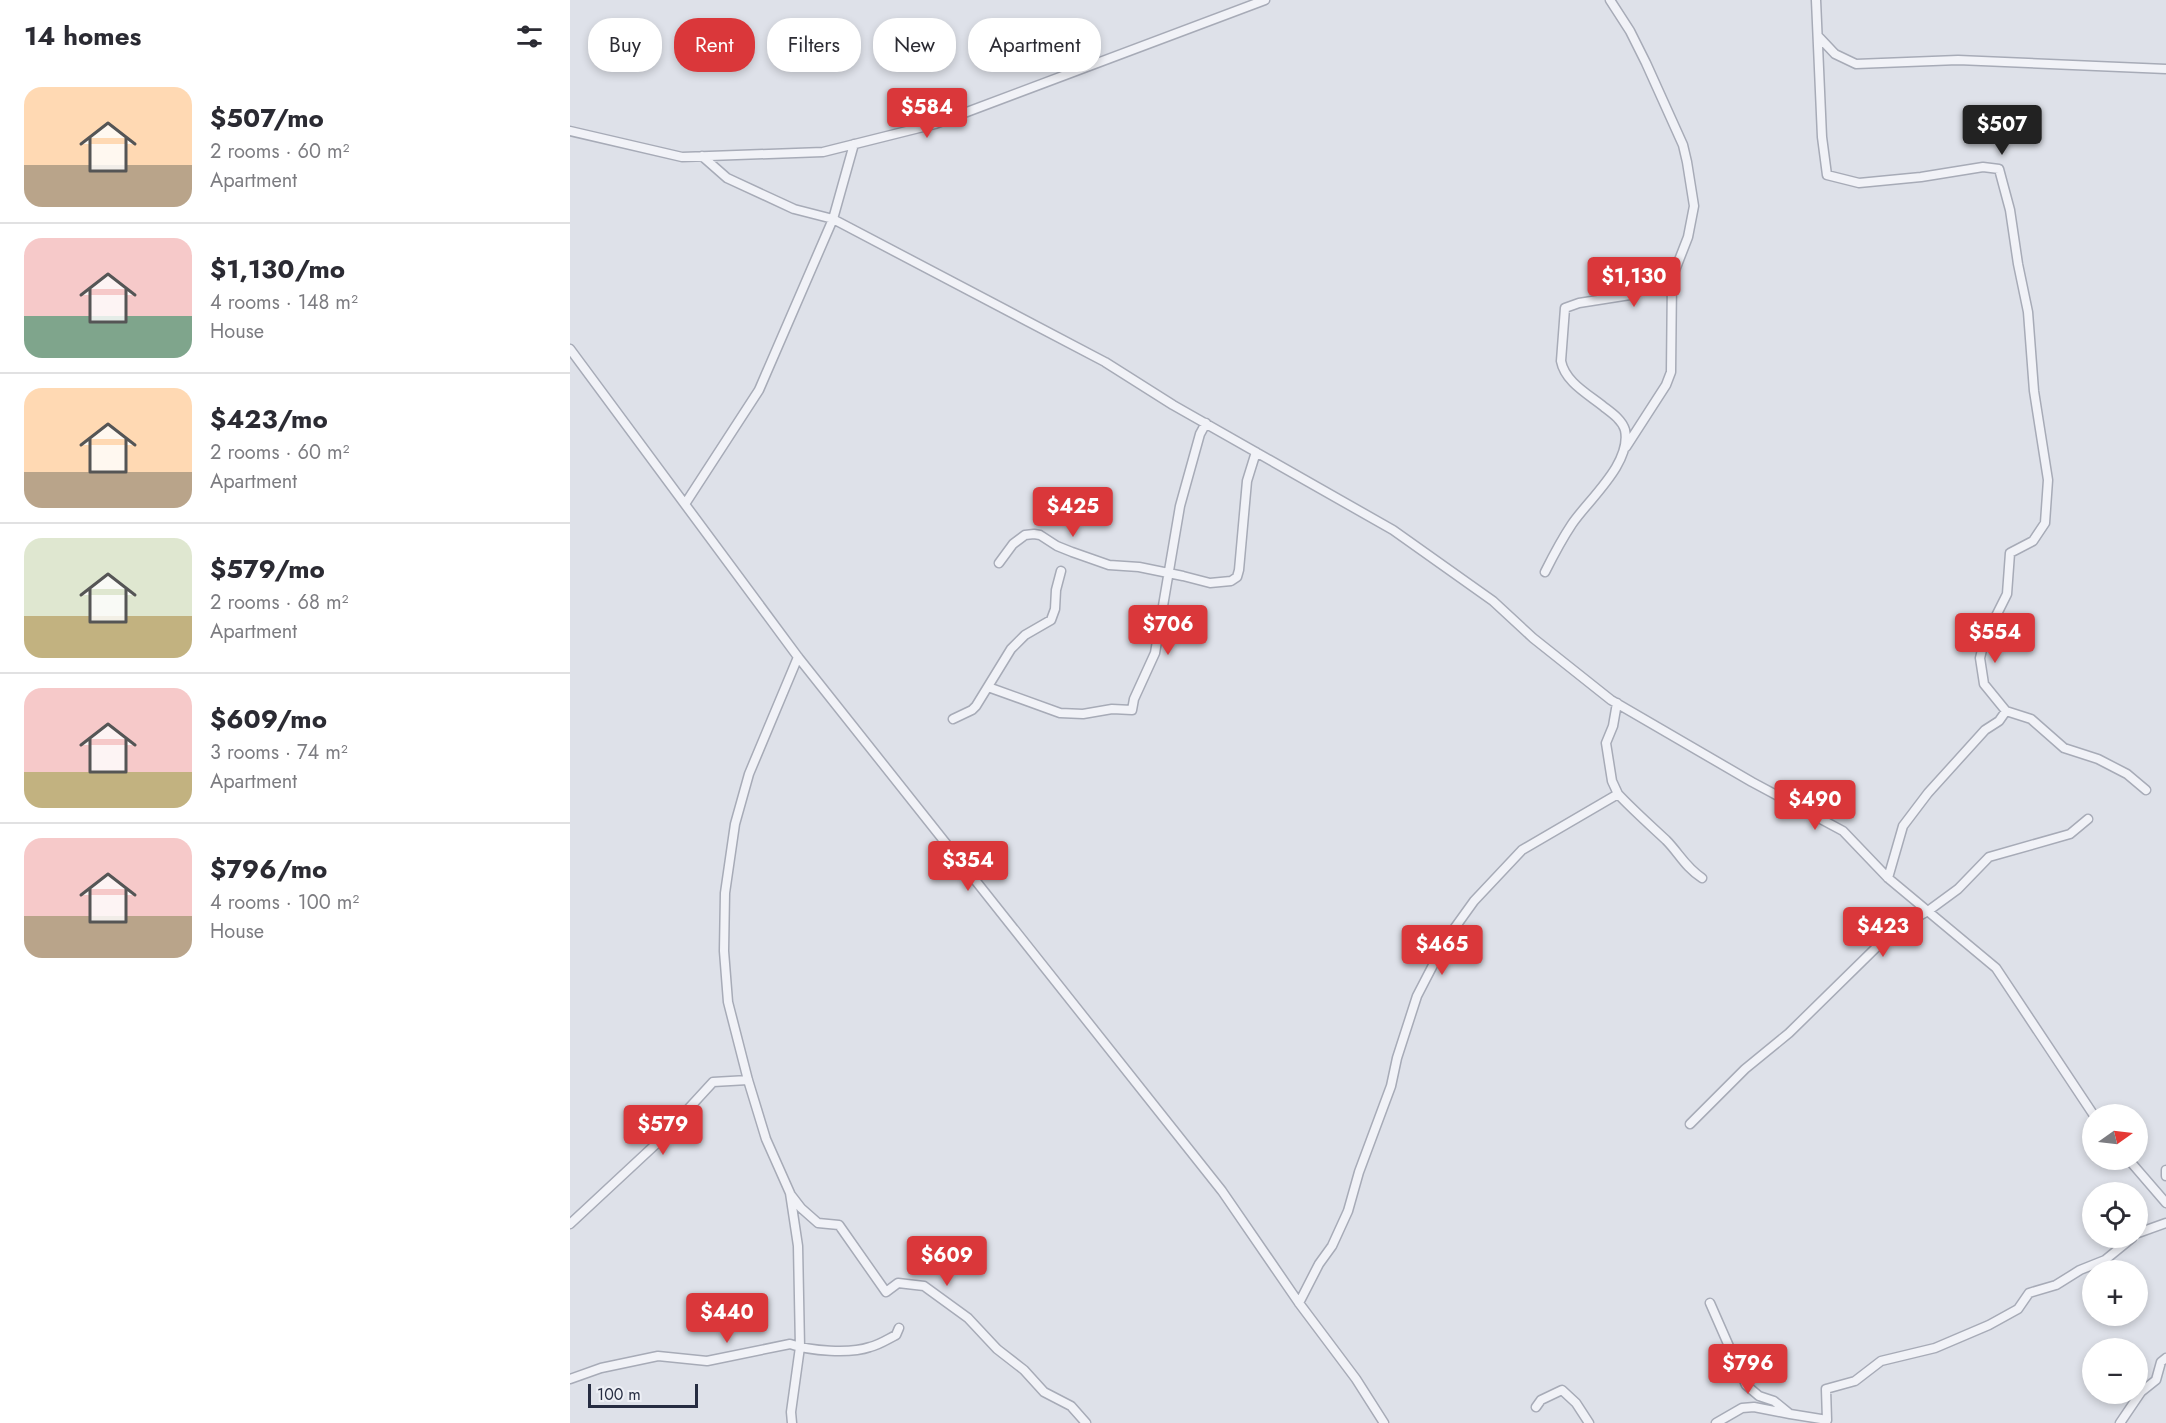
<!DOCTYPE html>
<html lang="en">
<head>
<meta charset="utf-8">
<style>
	body { margin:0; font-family:Jost,sans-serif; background:#f2f2f3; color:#2b2b33; height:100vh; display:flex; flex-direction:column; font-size:22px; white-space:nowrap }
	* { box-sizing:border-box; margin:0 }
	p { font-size:20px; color:#7c7c81 }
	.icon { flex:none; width:33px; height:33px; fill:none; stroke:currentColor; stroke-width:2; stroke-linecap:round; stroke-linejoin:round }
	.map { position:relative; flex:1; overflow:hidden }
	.side { display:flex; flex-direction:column; background:#fff; width:570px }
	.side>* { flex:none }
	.guide { position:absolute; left:18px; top:18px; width:570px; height:54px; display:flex; gap:12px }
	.needle { width:39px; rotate:76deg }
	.fabs { position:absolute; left:1512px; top:1104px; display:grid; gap:12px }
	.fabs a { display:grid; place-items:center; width:66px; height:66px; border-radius:50%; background:#fff; box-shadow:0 3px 9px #0003; font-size:30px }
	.scale { position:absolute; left:18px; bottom:15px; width:110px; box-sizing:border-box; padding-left:6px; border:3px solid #262c41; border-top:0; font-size:16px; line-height:21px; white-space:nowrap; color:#262c41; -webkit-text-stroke:4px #eef0f6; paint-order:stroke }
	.price { position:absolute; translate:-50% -51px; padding:0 14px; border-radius:6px; background:#da373a; color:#fff; font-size:20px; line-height:39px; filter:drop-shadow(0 2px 3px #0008) }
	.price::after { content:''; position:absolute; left:50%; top:36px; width:18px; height:14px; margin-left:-9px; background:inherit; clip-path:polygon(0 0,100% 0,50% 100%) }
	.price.on { background:#222; color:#fff }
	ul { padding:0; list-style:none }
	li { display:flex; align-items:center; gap:18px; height:150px; padding:0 24px }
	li+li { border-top:2px solid #e1e1e2 }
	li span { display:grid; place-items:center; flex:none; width:168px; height:120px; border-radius:18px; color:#555 }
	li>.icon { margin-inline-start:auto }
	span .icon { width:72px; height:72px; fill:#fffc; stroke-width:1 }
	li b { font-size:26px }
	h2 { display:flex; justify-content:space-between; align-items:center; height:72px; padding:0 24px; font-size:26px }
	.tag { padding:0 21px; border-radius:24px; background:#fff; box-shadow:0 3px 9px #0003; font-size:21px; line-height:54px }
	.tag.on { background:#da373a; color:#fff }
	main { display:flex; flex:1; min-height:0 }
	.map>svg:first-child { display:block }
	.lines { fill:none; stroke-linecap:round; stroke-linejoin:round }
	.minor-casing { stroke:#a7abb7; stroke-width:11 }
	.minor { stroke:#f1f2f7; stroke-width:8 }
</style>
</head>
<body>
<main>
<section class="side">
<h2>14 homes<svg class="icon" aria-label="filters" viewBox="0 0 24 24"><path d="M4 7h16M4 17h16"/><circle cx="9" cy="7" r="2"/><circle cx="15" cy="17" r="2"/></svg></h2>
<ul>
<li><span style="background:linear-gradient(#ffd9b3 65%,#b9a48a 0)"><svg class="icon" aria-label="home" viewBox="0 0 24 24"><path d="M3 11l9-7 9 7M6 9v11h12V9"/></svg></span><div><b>$507/mo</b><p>2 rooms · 60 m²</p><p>Apartment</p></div></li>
<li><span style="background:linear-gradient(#f6c9c9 65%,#7fa58c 0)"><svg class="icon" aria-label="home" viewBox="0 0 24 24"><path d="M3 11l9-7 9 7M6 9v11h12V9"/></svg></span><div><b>$1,130/mo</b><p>4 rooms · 148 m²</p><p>House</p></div></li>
<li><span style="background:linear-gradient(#ffd9b3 70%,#b9a48a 0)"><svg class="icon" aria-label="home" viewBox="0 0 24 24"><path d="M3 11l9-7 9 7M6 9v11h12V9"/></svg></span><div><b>$423/mo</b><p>2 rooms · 60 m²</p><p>Apartment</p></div></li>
<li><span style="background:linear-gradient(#dfe7d0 65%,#c2b280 0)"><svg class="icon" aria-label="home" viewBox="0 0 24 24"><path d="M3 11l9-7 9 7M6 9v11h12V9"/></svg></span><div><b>$579/mo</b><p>2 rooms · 68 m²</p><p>Apartment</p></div></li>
<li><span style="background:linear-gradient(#f6c9c9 70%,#c2b280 0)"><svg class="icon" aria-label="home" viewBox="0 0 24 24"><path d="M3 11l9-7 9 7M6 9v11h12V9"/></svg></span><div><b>$609/mo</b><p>3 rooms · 74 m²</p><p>Apartment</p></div></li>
<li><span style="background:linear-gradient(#f6c9c9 65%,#b9a48a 0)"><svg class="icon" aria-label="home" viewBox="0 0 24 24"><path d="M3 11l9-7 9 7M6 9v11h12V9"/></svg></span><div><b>$796/mo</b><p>4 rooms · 100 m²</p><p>House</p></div></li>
</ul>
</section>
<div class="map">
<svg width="1596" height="1423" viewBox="0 0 1596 1423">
	<rect width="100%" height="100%" fill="#dee1e9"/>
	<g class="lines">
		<defs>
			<path id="minor" d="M1246,0l6,137 5,38 32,8 62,-6 62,-10 16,2 11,41 8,54 10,48 6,79 14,89 -3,43 -12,18 -23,12 -3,41 -22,44 -5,20 4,26 22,27 25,8 33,29 34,11 29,15 19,16
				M1248,36l17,18 21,10 102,-4 208,9
				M0,131l112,26 141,-5 112,-28 330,-124
				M132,156l25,22 67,31 39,10 272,143 68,43 220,125 100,71 40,37 78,62 141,82 91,49 45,47 108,90 97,146
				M0,349l228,308 424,534 77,112 57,76 28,44
				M1056,447l40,-62 5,-13 1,-94
				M115,504l74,-114 74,-171 21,-75
				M429,563l14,-19 12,-9 9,-1 6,1 17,11 15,6 37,13 30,2 44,9 27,7 21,-2 6,-4 2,-7 8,-89 9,-29
				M975,572c8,-16 17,-33 27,-48 17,-25 60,-61 53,-94 -3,-10 -13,-17 -21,-23 -16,-13 -39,-25 -43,-46l4,-53 14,-5 51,-8 42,-17 16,-41 6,-31 -7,-44 -4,-17 -37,-82 -16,-32 -20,-31
				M418,687l72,26 23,1 29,-5 20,1 2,-11 21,-46 25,-147 20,-72 6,-11
				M383,719l19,-9 4,-4 35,-57 14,-14 26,-15 4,-11 1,-19 5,-19
				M1048,794c15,16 32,31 48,46 13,13 19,27 36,38
				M1318,878l15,-52 25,-33 57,-63 14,-9 7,-10
				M1120,1124l55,-55 44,-36 105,-103 34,-19 30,-22 31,-32 81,-23 18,-15
				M1559,1160l37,43
				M1596,1170v6
				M221,1195l10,13 17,15 21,2 47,67 12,-9 26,3 44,32 29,31 27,21 20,22 27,14 15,17
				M0,1224l86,-80 57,-62 35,-2
				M1568,1233l28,-10
				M729,1303l20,-39 13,-18 16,-35 11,-39 32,-86 6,-28 20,-62 29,-56 28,-39 48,-51 96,-56 -6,-13 -6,-38 7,-17 4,-23
				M1140,1303l36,82 13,11 15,5 16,13 37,6 -1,-31 29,-8 26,-20 54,-13 54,-23 29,-16 11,-16 27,-8 24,-15 25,-10 27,-22
				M0,1379l31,-11 57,-12 49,5 83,-17c20,7 60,10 80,3 9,-2 18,-8 26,-12l3,-7
				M966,1407l5,-7 21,-10 14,13 13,20
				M222,1423l-1,-11 9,-65 -2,-101 -8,-53 -24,-54 -18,-59 -20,-78 -4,-51 1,-58 10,-69 14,-50 49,-117
				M1146,1423l26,-15 12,-1 36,7
				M1550,1423l21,-31 15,-12 5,-18 5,-4"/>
		</defs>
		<!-- minor casing -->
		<use href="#minor" class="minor-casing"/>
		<!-- minor -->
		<use href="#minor" class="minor"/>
	</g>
</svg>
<div class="fabs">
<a><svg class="needle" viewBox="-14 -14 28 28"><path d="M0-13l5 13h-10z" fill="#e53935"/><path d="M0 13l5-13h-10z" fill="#7c7c81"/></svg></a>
<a><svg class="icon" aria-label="locate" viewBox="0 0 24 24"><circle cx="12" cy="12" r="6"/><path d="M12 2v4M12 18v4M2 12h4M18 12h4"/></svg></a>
<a>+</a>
<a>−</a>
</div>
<div class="scale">100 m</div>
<b class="price" style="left:357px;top:139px">$584</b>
<b class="price on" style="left:1432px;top:156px">$507</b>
<b class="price" style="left:1064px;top:308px">$1,130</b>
<b class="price" style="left:503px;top:538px">$425</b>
<b class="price" style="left:598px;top:656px">$706</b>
<b class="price" style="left:1425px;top:664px">$554</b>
<b class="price" style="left:1245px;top:831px">$490</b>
<b class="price" style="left:398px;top:892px">$354</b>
<b class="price" style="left:1313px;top:958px">$423</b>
<b class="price" style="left:872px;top:976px">$465</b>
<b class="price" style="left:93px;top:1156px">$579</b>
<b class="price" style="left:377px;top:1287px">$609</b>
<b class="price" style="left:157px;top:1344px">$440</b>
<b class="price" style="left:1178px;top:1395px">$796</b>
<div class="guide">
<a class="tag">Buy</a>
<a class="tag on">Rent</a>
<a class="tag">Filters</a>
<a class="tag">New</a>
<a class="tag">Apartment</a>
</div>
</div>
</main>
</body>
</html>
